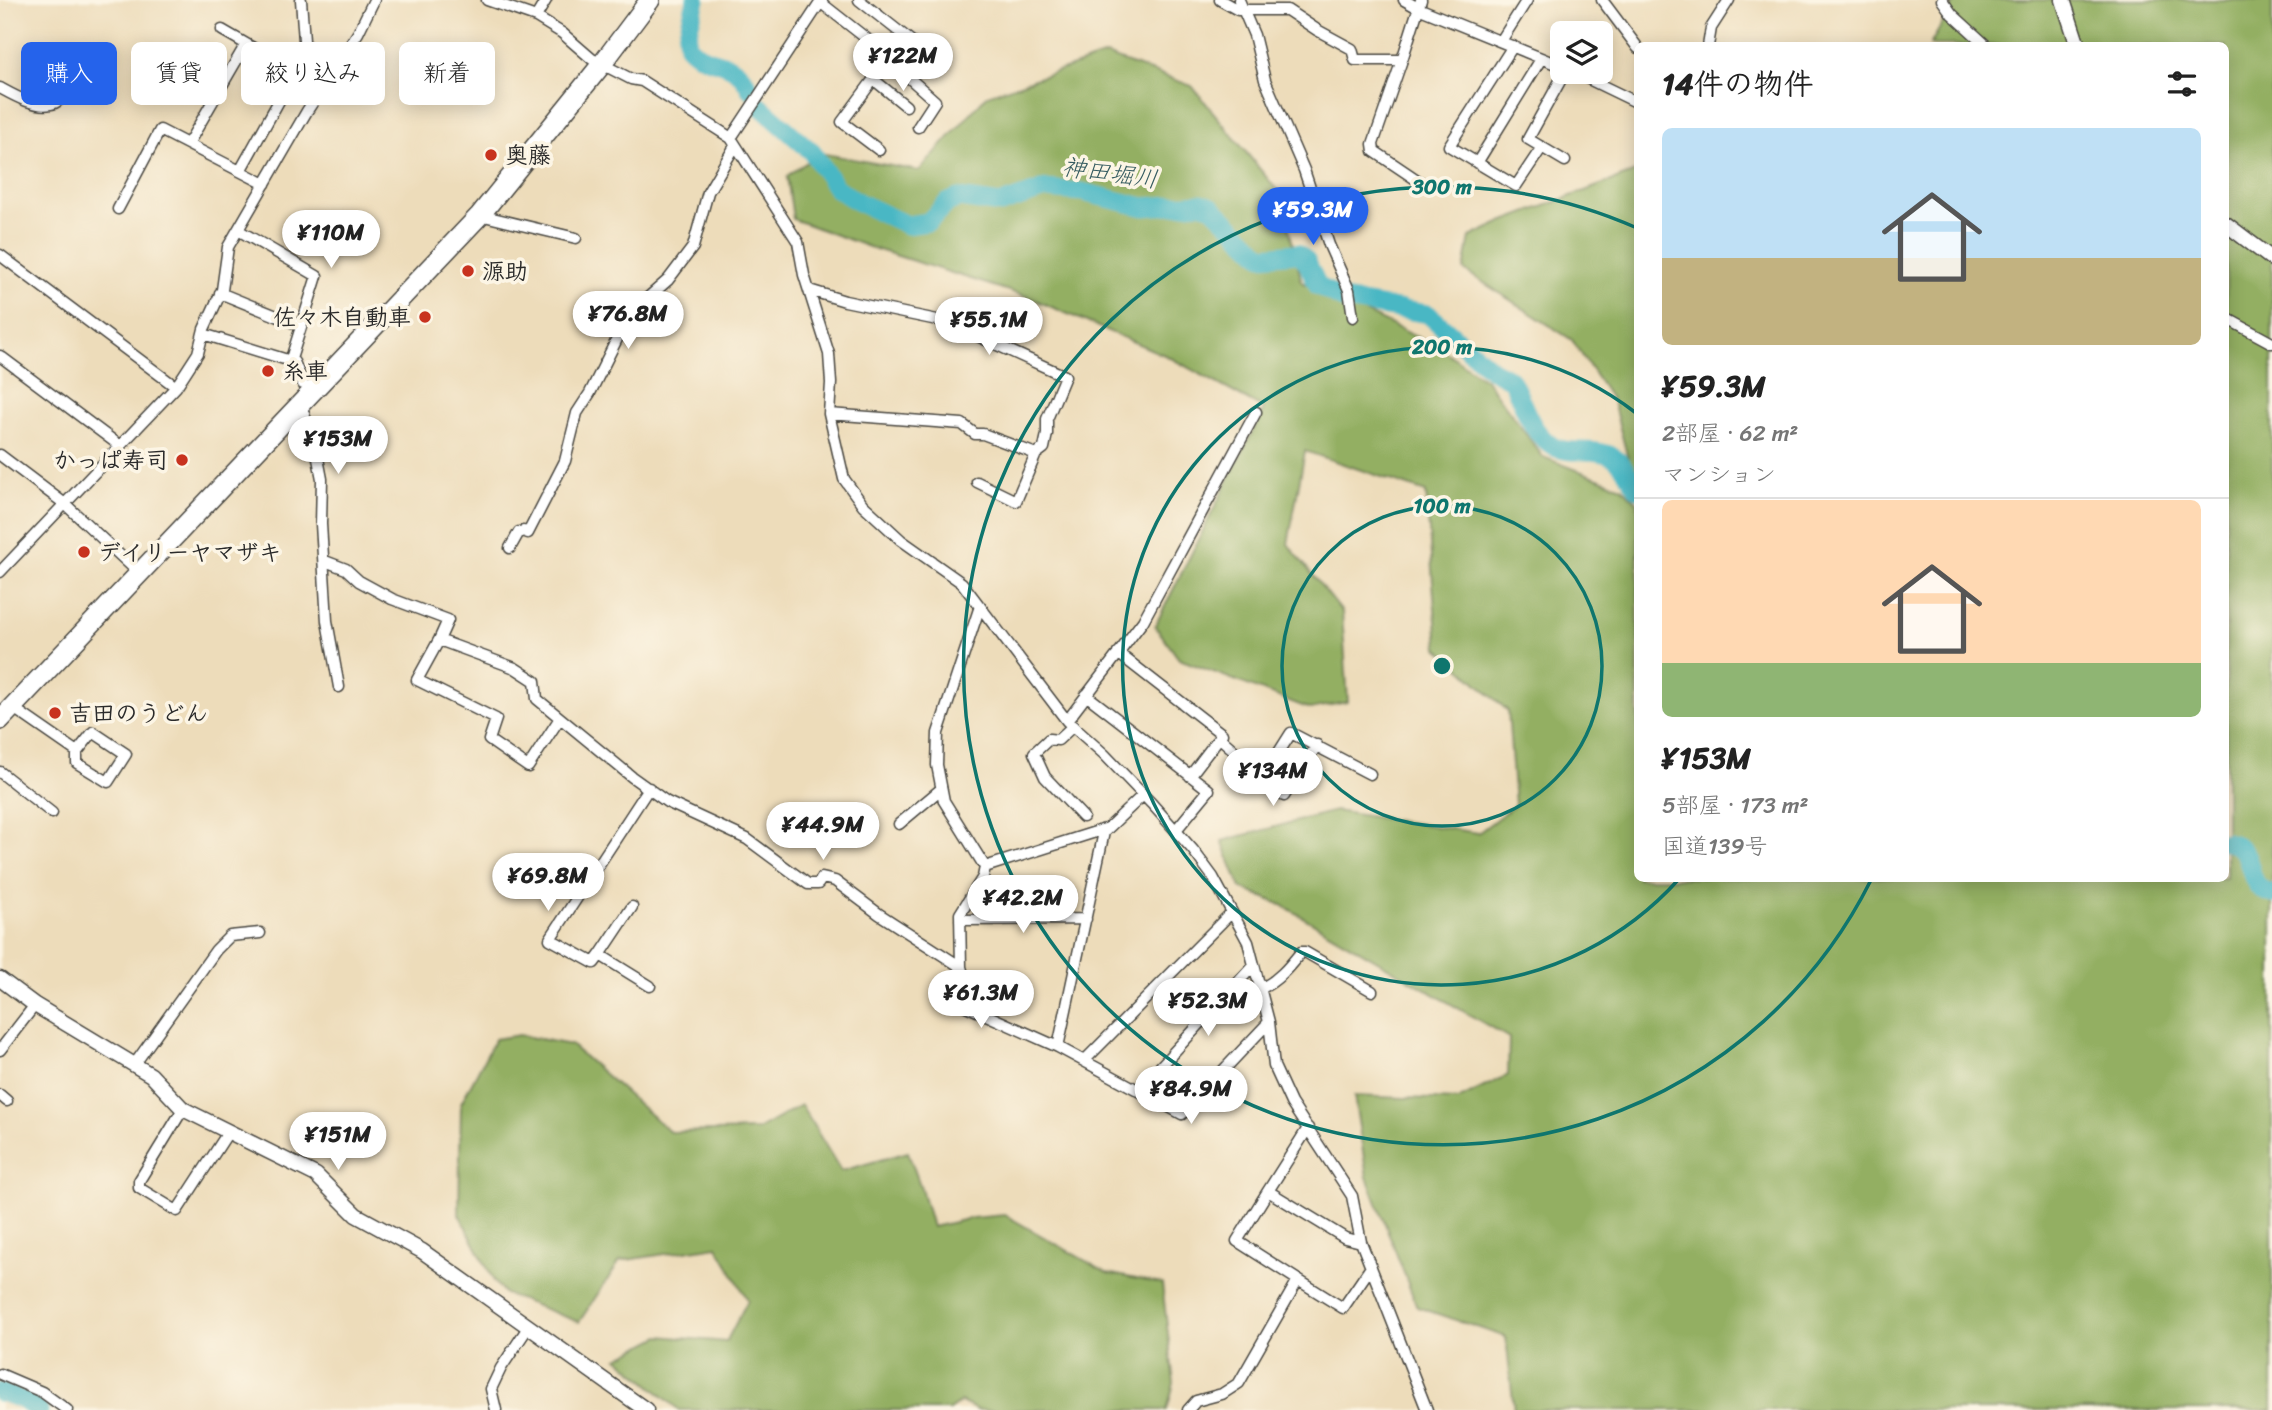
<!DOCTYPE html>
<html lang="ja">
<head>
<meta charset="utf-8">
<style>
	body { margin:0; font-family:Sriracha,"Klee One",sans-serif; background:#f2f2f2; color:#222; height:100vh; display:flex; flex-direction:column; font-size:26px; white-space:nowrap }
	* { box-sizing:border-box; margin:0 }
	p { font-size:23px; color:#767676 }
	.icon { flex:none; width:38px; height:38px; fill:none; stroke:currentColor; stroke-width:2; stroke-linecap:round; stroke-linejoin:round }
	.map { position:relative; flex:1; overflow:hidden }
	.drawer { position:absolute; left:1634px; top:42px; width:595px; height:840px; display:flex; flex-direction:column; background:#fff; border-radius:10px; box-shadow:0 4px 18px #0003 }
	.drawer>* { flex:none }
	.hud { position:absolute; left:21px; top:42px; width:665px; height:63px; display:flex; gap:14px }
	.buttons { position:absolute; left:1550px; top:21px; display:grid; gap:14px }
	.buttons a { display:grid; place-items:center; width:63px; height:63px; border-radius:10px; background:#fff; box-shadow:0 4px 18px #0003; font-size:35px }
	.price { position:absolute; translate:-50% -60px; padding:0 16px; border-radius:24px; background:#fff; color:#222; font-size:23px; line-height:46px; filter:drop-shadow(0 2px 4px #0008) }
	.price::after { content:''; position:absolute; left:50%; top:42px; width:21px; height:16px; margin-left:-10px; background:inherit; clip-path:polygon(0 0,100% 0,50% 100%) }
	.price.active { background:#2563eb; color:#fff }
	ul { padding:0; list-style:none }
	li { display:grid; align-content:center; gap:14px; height:371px; padding:0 28px }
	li+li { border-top:2px solid #e0e0e0 }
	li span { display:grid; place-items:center; height:217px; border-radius:10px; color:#555 }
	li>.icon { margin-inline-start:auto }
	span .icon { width:126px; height:126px; fill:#fffc; stroke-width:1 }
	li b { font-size:30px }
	h2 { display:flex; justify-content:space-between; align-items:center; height:84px; padding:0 28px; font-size:30px }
	.chip { padding:0 24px; border-radius:10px; background:#fff; box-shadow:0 4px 18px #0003; font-size:24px; line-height:63px }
	.chip.active { background:#2563eb; color:#fff }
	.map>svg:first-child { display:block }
	.forest { fill:#93af62; stroke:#5f6d46; stroke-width:2 }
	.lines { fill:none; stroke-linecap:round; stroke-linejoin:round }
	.river { stroke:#4ab7c4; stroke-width:19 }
	.street-casing { stroke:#484640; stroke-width:13 }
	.secondary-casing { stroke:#484640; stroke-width:17 }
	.highway-casing { stroke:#484640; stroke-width:22 }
	.street { stroke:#fff; stroke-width:10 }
	.secondary { stroke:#fff; stroke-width:14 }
	.highway { stroke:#fff; stroke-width:19 }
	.ring { fill:none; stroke:#0f766e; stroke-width:3.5 }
	.poi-dot { fill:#c8321e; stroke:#fcf5e5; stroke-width:2.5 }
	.labels { text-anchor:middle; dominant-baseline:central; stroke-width:7; stroke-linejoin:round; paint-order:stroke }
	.poi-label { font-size:23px; font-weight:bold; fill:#2b2b2b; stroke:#fcf5e5; text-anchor:start }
	.water-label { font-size:24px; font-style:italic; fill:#365c61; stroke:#fcf5e5 }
	.centre { fill:#0f766e; stroke:#fcf5e5; stroke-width:3.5 }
	.ring-label { font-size:21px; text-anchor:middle; font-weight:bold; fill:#0f766e; stroke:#fcf5e5; stroke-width:7; stroke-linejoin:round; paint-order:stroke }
</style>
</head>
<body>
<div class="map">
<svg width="2272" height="1410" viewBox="0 0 2272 1410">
	<rect width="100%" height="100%" fill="#fcf5e5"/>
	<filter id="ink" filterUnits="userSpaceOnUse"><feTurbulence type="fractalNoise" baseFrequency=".0143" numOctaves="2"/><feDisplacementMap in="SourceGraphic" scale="14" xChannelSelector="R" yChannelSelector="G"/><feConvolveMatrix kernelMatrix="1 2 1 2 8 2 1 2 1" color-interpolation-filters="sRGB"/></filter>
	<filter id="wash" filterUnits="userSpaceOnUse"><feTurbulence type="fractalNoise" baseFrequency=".00686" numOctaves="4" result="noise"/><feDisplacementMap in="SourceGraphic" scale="28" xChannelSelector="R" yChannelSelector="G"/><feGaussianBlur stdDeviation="1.57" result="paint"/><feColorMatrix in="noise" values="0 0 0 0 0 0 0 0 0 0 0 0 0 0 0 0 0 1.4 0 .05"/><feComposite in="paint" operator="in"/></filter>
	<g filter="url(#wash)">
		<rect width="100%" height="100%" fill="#eddcba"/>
		<!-- forest -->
		<path class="forest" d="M1956,0h316v1410h-758l-8,-73 -89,-30 -50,-130 -13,-81 104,4 50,-25 1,-37 -227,-133 -41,-17 -19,-47 113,-30 143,22 37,-28 -7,-94 -70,-63 -12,-156 -121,-41 -17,93 54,68 6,90 -38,7 -131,-50 -24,-33 109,-217 -95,-52 -141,-60 -159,-50 -76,-28 -6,-43 33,-23 99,18 68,-76 119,-40 86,31 89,109 21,87 138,66 46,32 57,77 79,30 16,16v375h588v-832l-296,-1z
			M1638,171v302l-9,-11 -16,-60 -41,-62 -108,-70 6,-33 32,-15z
			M519,1035l52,10 99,87 87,-2 44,-25 40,66 67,-19 13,36 11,39 40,-9 33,-3 102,58 55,11 12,99 -7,27h-190l-16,-8 -12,8h-270l-61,-52 42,-22 66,6 22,-42 -31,-54 -97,15 -41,61 -74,-28 -10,-11 -36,-69 2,-111 34,-64z"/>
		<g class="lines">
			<!-- river -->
			<path class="river" d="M696,0l-9,36 1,10c22,24 44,7 62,43
				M761,107l51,45 24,36 22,14 49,23 21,-3 19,-19 11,-5 43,6 44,-15 37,3 62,15 57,-4 11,4 50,49 35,-3 9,7 12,26 26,14 84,14 64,56 19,10c14,23 17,51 43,67 8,4 17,4 26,4 37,-1 39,9 58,38
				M2226,842c35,5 14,45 46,52
				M0,1392l23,8 16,10"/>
		</g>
	</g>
	<g filter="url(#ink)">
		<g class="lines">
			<defs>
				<path id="street" d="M487,0l49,17 26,16 30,26 39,20 11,2 89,57 67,104 6,33 25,79 2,29 -2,31 15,65 19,26 38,35 61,43 105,138 37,33 48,50 41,46 20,27 35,65 21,80 5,44 17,37 61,93 9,46 66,168
					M859,0l80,63
					M1220,0l18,10h49l30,20 35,19 3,11h47
					M1239,0l15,35 11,45 39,90 25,75 20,45 4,27
					M1404,0l14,8 145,59
					M1421,0l-19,60 -29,84 1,7 49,33
					M1602,0l36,48
					M1942,0l10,14 35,32
					M820,2l70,55 -48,65 37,28
					M536,17l10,-17
					M222,30l73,42
					M1501,41l26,-41
					M1513,46l-64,100 67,40 26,-39
					M1708,46l3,-18 18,-28
					M888,59l47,42 -17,26
					M1565,72l-37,67 37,22
					M1574,72l64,31
					M873,79l33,27
					M0,88c13,7 35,20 51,16 8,-1 12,-9 17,-15
					M731,138l91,-138
					M188,144l58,-100
					M1477,163l64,-104
					M240,171l65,-117 -4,-54
					M118,209l42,-79 105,54
					M480,215l96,23
					M238,230l79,46 -27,86
					M0,255l176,132
					M809,290l36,11 102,21 118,54 -18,43v15l-3,14 -8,6 -20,47 -39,-19
					M220,293l81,33
					M2226,318l46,25
					M203,334l91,28 9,22
					M0,356l119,89
					M300,403l16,45 6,31 -1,45 6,97 12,66
					M829,414l133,10 13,10h8l53,20
					M0,455l65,49 74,69
					M510,548l9,-16 4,-1 5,2 37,-72 12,-48 13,-20 31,-62 14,-22 33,-29 25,-33 15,-55 27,-46
					M325,561l21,8 13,12 33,18 56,21 -9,20 76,28 20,13 2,18 95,78 35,25 80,37 61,45h10l4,-6 13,3 44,33 82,53
					M0,572l176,-185 22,-34 6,-24 18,-39 6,-43 79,-136 51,-78 16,-33
					M980,606l-42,127 -1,32 7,36 41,66 -2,10 -23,37 1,53 5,17v22l92,41 124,67 87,-92
					M439,640l-22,40 79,39 -7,21 39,27 32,-49
					M1118,653l104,81 -32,42
					M1086,695l123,95 -33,40
					M12,707l65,45v11l31,19 18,-28 -33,-22 -16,20
					M1067,721l76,-100 113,-209
					M1073,726l-15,14 -9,-1 -15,14 11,24 38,40
					M1220,738l27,24 10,17 27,17 33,-51
					M0,772l52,41
					M1260,782l31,-49 79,41
					M649,788l-99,151 44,24 6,-8 50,31
					M899,824l42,-35
					M985,867l120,-38
					M960,920l126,-1
					M600,955l32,-48
					M1260,989c18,-8 29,-22 41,-37h4l67,39
					M1058,1047l46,-215 38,-36
					M0,1050l35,-45
					M1085,1060l147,-148
					M134,1065l82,-115 14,-14 30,-3
					M1138,1091l116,-126
					M0,1095l7,6
					M183,1109l-44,72v7l38,23 52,-80
					M1268,1191l40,-63
					M1298,1280l-61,-39 31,-50 77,47 16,4
					M0,1374l42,18 25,18
					M496,1410l-5,-21 10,-21 28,-42
					M1188,1410l8,-9 26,-7 17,-11 59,-103 45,28 28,-41"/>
				<path id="secondary" d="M2063,0l15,46
					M2226,224l46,35
					M0,979l35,26 116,70 32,34 133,66 40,40 66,36 224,159"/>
				<path id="highway" d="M0,720l480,-505 122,-151 48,-64"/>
			</defs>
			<!-- street casing -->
			<use href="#street" class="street-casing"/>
			<!-- secondary casing -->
			<use href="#secondary" class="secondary-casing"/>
			<!-- highway casing -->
			<use href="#highway" class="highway-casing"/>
			<!-- street -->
			<use href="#street" class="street"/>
			<!-- secondary -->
			<use href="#secondary" class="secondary"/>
			<!-- highway -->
			<use href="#highway" class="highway"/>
		</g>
	</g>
	<!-- distance rings -->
	<g class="ring">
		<circle cx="1442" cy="666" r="160"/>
		<path d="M1679 879A319 319 0 1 1 1636 413"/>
		<path d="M1871 880A479 479 0 1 1 1637 228"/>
	</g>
	<!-- markers -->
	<g class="poi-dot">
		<circle cx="491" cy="155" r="7"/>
		<circle cx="468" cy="271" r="7"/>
		<circle cx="425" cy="317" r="7"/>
		<circle cx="268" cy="371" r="7"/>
		<circle cx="182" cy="460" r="7"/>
		<circle cx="84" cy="552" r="7"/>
		<circle cx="55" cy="713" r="7"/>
	</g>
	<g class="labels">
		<!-- poi labels -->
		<g class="poi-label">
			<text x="505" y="155">奥藤</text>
			<text x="482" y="271">源助</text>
			<text x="411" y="317" text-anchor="end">佐々木自動車</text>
			<text x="282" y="371">糸車</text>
			<text x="168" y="460" text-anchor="end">かっぱ寿司</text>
			<text x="98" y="552">デイリーヤマザキ</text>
			<text x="69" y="713">吉田のうどん</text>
		</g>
		<!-- water labels -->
		<g class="water-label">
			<text transform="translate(1110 173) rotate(8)">神田堀川</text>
		</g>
	</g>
	<circle cx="1442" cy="666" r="10" class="centre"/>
	<g class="ring-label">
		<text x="1442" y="194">300 m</text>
		<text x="1442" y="354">200 m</text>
		<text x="1442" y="513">100 m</text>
	</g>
</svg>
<div class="buttons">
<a><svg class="icon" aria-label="layers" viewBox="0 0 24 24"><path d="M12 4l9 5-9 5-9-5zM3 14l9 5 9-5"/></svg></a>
</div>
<b class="price" style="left:903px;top:93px">¥122M</b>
<b class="price active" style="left:1313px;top:247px">¥59.3M</b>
<b class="price" style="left:331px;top:270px">¥110M</b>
<b class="price" style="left:628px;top:351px">¥76.8M</b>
<b class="price" style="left:989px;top:357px">¥55.1M</b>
<b class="price" style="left:338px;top:476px">¥153M</b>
<b class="price" style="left:1273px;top:808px">¥134M</b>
<b class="price" style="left:823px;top:862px">¥44.9M</b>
<b class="price" style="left:548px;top:913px">¥69.8M</b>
<b class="price" style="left:1023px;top:935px">¥42.2M</b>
<b class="price" style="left:981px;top:1030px">¥61.3M</b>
<b class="price" style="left:1208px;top:1038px">¥52.3M</b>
<b class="price" style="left:1191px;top:1126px">¥84.9M</b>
<b class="price" style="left:338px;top:1172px">¥151M</b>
<div class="hud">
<a class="chip active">購入</a>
<a class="chip">賃貸</a>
<a class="chip">絞り込み</a>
<a class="chip">新着</a>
</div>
<section class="drawer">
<h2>14件の物件<svg class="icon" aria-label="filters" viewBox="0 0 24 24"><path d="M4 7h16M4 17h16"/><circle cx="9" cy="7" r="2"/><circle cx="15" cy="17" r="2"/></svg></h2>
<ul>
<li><span style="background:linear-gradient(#bfe0f5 60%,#c2b280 0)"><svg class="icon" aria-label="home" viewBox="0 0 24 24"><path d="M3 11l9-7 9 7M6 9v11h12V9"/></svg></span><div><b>¥59.3M</b><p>2部屋 · 62 m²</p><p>マンション</p></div></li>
<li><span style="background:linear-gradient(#ffd9b3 75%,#8fb573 0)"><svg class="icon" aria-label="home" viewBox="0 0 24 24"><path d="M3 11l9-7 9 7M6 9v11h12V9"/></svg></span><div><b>¥153M</b><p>5部屋 · 173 m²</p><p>国道139号</p></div></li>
</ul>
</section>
</div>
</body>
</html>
